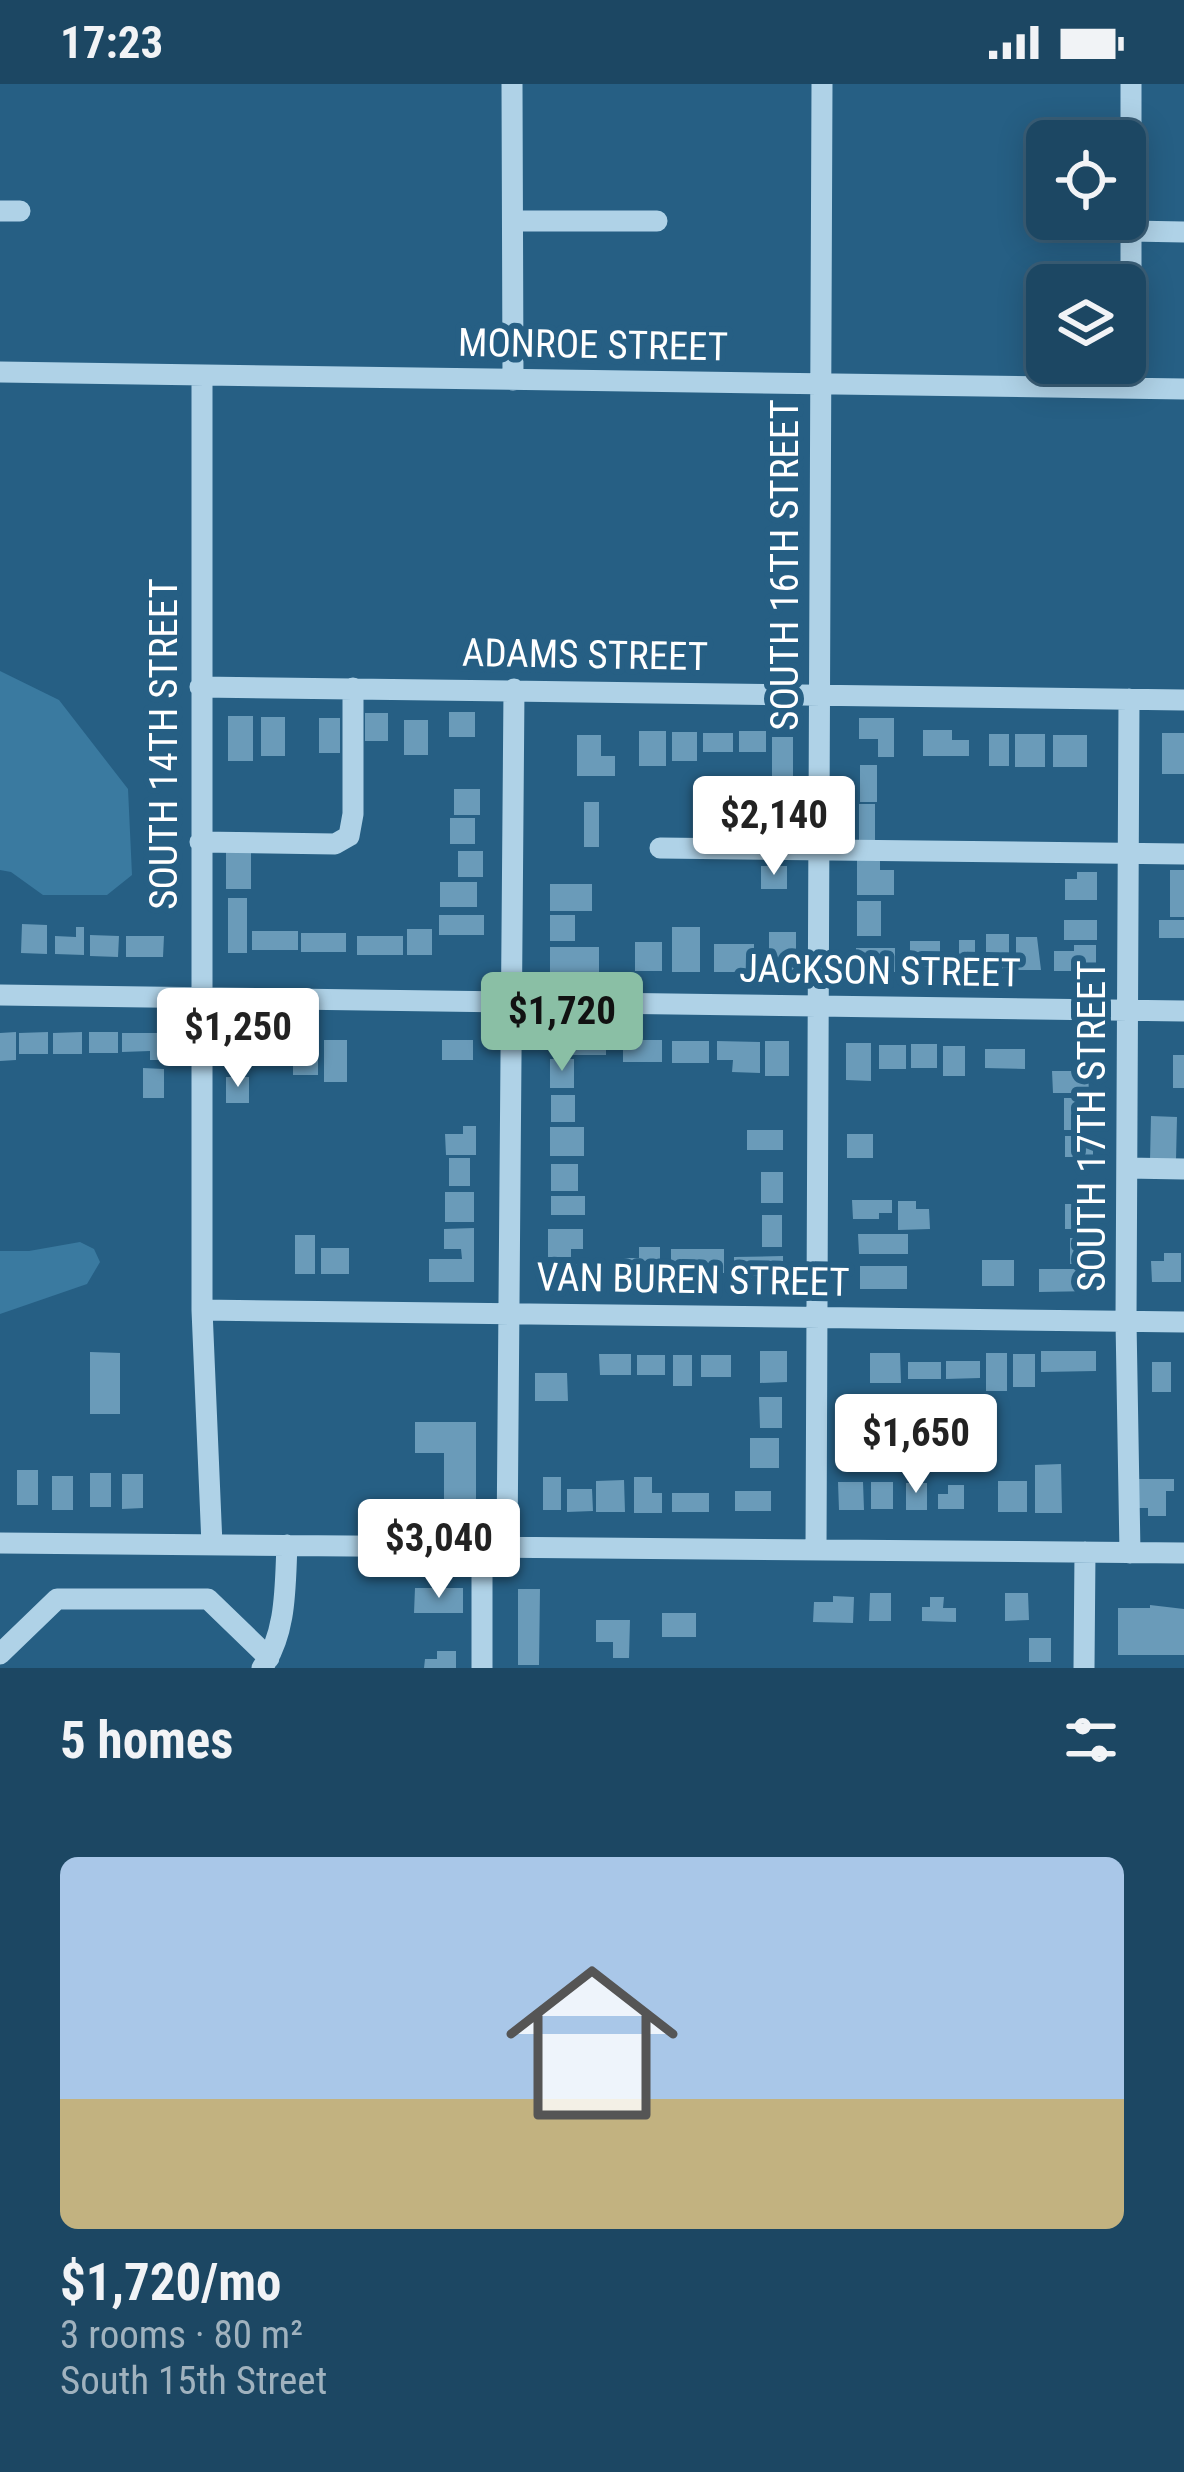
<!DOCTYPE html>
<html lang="en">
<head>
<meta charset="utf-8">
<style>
	body { margin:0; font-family:"Roboto Condensed",sans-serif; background:#29516c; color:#f1f3f6; height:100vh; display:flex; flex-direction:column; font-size:45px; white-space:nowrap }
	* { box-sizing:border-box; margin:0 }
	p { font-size:39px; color:#a0b2be }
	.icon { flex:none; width:66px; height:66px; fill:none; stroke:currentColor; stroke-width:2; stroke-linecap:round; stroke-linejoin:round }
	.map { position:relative; height:1584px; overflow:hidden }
	.panel { display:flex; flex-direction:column; background:#1c4763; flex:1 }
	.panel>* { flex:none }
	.fabs { position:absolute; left:1026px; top:36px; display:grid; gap:24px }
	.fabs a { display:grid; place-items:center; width:120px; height:120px; border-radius:18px; background:#1c4763; box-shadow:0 6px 30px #0003,0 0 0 3px #3a5f78; font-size:60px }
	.price { position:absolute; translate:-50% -102px; padding:0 27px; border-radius:12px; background:#fff; color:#222; font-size:39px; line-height:78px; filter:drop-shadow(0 3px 6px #0008) }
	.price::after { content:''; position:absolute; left:50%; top:72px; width:36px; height:27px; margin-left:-18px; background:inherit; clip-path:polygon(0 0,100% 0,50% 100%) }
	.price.current { background:#8abfa5; color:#111 }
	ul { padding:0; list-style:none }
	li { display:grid; align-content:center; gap:24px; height:636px; padding:0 60px }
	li+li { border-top:3px solid #3a5f78 }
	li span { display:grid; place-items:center; height:372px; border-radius:18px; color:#555 }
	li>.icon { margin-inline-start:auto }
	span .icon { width:216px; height:216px; fill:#fffc; stroke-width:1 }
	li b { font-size:51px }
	h2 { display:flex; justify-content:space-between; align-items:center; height:144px; padding:0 60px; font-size:51px }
	.status { display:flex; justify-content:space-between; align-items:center; height:84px; padding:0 60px; background:#1c4763; direction:ltr }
	.status svg { height:33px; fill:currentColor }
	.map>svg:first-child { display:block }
	.green { fill:#3a7aa0 }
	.building { fill:#6a9bb9 }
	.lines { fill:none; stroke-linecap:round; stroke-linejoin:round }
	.minor { stroke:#afd2e7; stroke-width:21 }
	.labels { text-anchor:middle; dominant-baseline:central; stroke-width:12; stroke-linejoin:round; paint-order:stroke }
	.street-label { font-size:39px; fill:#fff; stroke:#265f84 }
</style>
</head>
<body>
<div class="status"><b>17:23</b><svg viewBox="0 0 49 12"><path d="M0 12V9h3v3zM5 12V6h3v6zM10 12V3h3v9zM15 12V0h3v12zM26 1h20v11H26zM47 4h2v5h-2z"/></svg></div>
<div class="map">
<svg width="1184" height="1584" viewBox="0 0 1184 1584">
	<rect width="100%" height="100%" fill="#265f84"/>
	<!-- green -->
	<path class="green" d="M0,587l59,29 69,89 4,86 -25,20h-64l-32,-23 -11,-2z
		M80,1158l14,7 6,13 -13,22 -87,30v-63h29z"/>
	<!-- building -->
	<path class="building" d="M449,628h26v25h-26z
		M365,629h23v28h-23z
		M228,632h25v45h-25z
		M261,633h24v39h-24z
		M319,634h21v35h-21z
		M859,634h35v39h-16v-18h-19z
		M404,636h24v35h-24z
		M923,646h29v10h17v16h-46z
		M639,647h27v35h-27z
		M739,647h27v21h-27z
		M672,648h25v29h-25z
		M703,649h30v19h-30z
		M1162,649h22v41h-22z
		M989,650h20v32h-20z
		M1015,650h30v33h-30z
		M577,651h24v21h14v20h-38z
		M1053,651h34v32h-34z
		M772,653h21v39h-21z
		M860,681h17v37h-17z
		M454,705h26v26h-26z
		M584,718h15v45h-15z
		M859,720h16v37h-16z
		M450,734h25v26h-25z
		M226,765h25v40h-25z
		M458,767h25v26h-25z
		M857,776h23v10h14v25h-37z
		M761,782h26v23h-26z
		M1170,786h14v47h-14z
		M1077,788h20v28h-32v-21h12z
		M440,798h37v25h-37z
		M550,800h42v27h-42z
		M228,814h19v55h-19z
		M857,817h24v35h-24z
		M439,831h45v20h-45z
		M550,831h25v26h-25z
		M1064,836h33v20h-33z
		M1159,836h25v18h-25z
		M22,840l25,1v29l-26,-1z
		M76,843h8v28l-29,-1v-18l21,1z
		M672,843h28v45h-28z
		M407,845h25v26h-25z
		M252,847h46v19h-46z
		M769,848h27v40h-27z
		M301,849h45v19h-45z
		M986,850h23v35h-23z
		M90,851l29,1 -1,21 -28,-1z
		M126,852h38l-1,21h-37z
		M357,852h46v19h-46z
		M1016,853h21l4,33h-25z
		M959,856h16v37h-16z
		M910,857h30v28h-30z
		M635,858h27v29h-27z
		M714,860h40v28h-40z
		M1074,861h22v26h-42v-20h20z
		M550,863h49v26h-49z
		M856,864h39v24h-39z
		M16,948v28l-16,1v-28z
		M48,948v22h-29v-21z
		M82,948v22h-29v-21z
		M89,948h29v21h-29z
		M122,949h45v27h-17v-9l-28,1z
		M293,952h25v39h-25z
		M552,952h54v19h-54z
		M227,954h22v31h-22z
		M324,956h23v42h-23z
		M442,956h31v20h-31z
		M623,956h39v22h-39z
		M672,957h37v22h-37z
		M717,957l43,1v31l-28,-1 1,-12h-16z
		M765,957h24v35h-24z
		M846,959h25v38l-25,-1z
		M911,960h26v24h-26z
		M879,961h27v24h-27z
		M943,962h22v30h-22z
		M985,965h40v20l-40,-1z
		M1173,971h11v33h-11z
		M550,975h24v29h-24z
		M143,984l21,1v29h-21z
		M1052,987h36l1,22h-36z
		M226,993h23v26h-23z
		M551,1011h24v27h-24z
		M1064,1014h34v32h-34z
		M1151,1032l26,1 -1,43h-26z
		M463,1042h13v29h-30l-1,-21h18z
		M550,1043h34v29h-34z
		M747,1046h36v20h-36z
		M847,1050h26v24h-26z
		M1065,1052h28v21h-28z
		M449,1074h21v28h-21z
		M551,1080h27v27h-27z
		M761,1088h22v31h-22z
		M445,1108h29v30h-29z
		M551,1112h34v19h-34z
		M852,1116h40v13h-13v6h-26z
		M898,1117h18v8h13l1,20 -32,1z
		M1065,1120h29v25h-29z
		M762,1131h20v32h-20z
		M474,1144v54h-45v-23h33l-1,-10h-17v-20z
		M548,1145h35v20h-12v8h-23z
		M858,1150h50v20h-49z
		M295,1151h20v39h-20z
		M1070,1154h23v26h-23z
		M639,1163h21v30h-39v-19h18z
		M321,1164h28v26h-28z
		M671,1165h53v24h-53z
		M1164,1169h17v29h-29l-1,-21h13z
		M783,1172v23h-49v-22z
		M982,1176h32v26h-32z
		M547,1180h52v20h-52z
		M860,1182h47v23h-47z
		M1039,1185h55v22l-55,1z
		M760,1267h27v31l-27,1z
		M1041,1267h55v20l-55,1z
		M90,1268l30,1v61h-30z
		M870,1269h30l1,30h-31z
		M986,1269h21v38h-21z
		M599,1270h32v21h-31z
		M1013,1270h22v33h-22z
		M637,1271h28v20h-28z
		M673,1271h19v31h-19z
		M701,1271h30v22h-30z
		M946,1277h34v17l-34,1z
		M908,1278h33v17h-33z
		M1152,1278h19v30h-19z
		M535,1289h32l1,28h-33z
		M759,1313h23v31h-22z
		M415,1338h61v80h-32v-49h-29z
		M750,1354h29v30h-29z
		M843,1363h17l1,21h-18z
		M1061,1380l1,49h-27v-48z
		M17,1386h21v35h-21z
		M90,1389h21v34h-21z
		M122,1390h21v34l-21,1z
		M52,1392h21v34h-21z
		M543,1393h18v33h-18z
		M634,1393h18v16h10v20h-28z
		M1139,1395h35v12h-8v25h-18v-8h-9z
		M624,1396l1,32h-29v-31z
		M998,1397h29v31h-29z
		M838,1398h25l1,28h-25z
		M871,1398h22v27h-22z
		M906,1399h21v27h-21z
		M948,1401h16v24h-26v-15h10z
		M567,1405h25l1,22 -26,1z
		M735,1407h36v20h-36z
		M672,1409h37v19h-37z
		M415,1504h48v25h-49z
		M518,1505h22l-1,76h-21z
		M870,1509h21v28h-22z
		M1005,1509h23l1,27 -24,1z
		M833,1512l21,1 -1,26 -40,-1 1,-20h19z
		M930,1513h14l-1,11h13v14l-34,-1v-14h8z
		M1150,1521l34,4v46h-66v-47h32z
		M662,1529h34v24h-34z
		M596,1536h34l-1,38h-16v-16h-17z
		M1029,1554h22v24h-22z
		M437,1567h19v17h-32l1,-9h12z"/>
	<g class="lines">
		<!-- minor -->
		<path class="minor" d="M512,0l1,296
			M1131,0v304
			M0,127h20
			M513,137h144
			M1131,147l53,1
			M0,288l1184,17
			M202,291v935l10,235
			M200,603l984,13
			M1129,615l-3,622 4,232
			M200,758l135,2 14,-8 4,-22v-126
			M660,764l524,6
			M0,911l1184,16
			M1127,1084l57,1
			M202,1226l982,12
			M0,1459l1184,10
			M507,1463l7,-858
			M816,1466l6,-1466
			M0,1570l57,-55h151l61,59
			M262,1584c25,-35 23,-83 25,-123
			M482,1584v-121
			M1084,1584l1,-116"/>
	</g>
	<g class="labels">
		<!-- street labels -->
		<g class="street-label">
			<text transform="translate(593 261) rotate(1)">MONROE STREET</text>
			<text transform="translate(785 481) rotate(-90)">SOUTH 16TH STREET</text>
			<text transform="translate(585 571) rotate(1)">ADAMS STREET</text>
			<text transform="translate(164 660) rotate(-90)">SOUTH 14TH STREET</text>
			<text transform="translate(880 887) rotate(1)">JACKSON STREET</text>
			<text transform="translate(1092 1042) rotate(-90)">SOUTH 17TH STREET</text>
			<text transform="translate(693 1196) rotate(1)">VAN BUREN STREET</text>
		</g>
	</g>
</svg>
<div class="fabs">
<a><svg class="icon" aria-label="locate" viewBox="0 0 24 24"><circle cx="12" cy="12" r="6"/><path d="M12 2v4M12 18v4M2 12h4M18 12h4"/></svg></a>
<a><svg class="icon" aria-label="layers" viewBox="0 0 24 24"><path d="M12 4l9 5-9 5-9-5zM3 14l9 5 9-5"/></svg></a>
</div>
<b class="price" style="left:774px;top:794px">$2,140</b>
<b class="price current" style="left:562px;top:990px">$1,720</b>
<b class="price" style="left:238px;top:1006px">$1,250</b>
<b class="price" style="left:916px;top:1412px">$1,650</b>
<b class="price" style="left:439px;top:1517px">$3,040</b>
</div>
<section class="panel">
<h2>5 homes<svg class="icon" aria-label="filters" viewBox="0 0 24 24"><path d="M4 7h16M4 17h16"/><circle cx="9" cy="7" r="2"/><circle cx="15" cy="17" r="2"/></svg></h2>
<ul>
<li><span style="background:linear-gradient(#a9c7e8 65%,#c2b280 0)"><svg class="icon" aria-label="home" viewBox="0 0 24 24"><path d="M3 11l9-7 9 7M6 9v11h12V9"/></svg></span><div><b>$1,720/mo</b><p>3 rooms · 80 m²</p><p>South 15th Street</p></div></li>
</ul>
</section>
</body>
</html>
